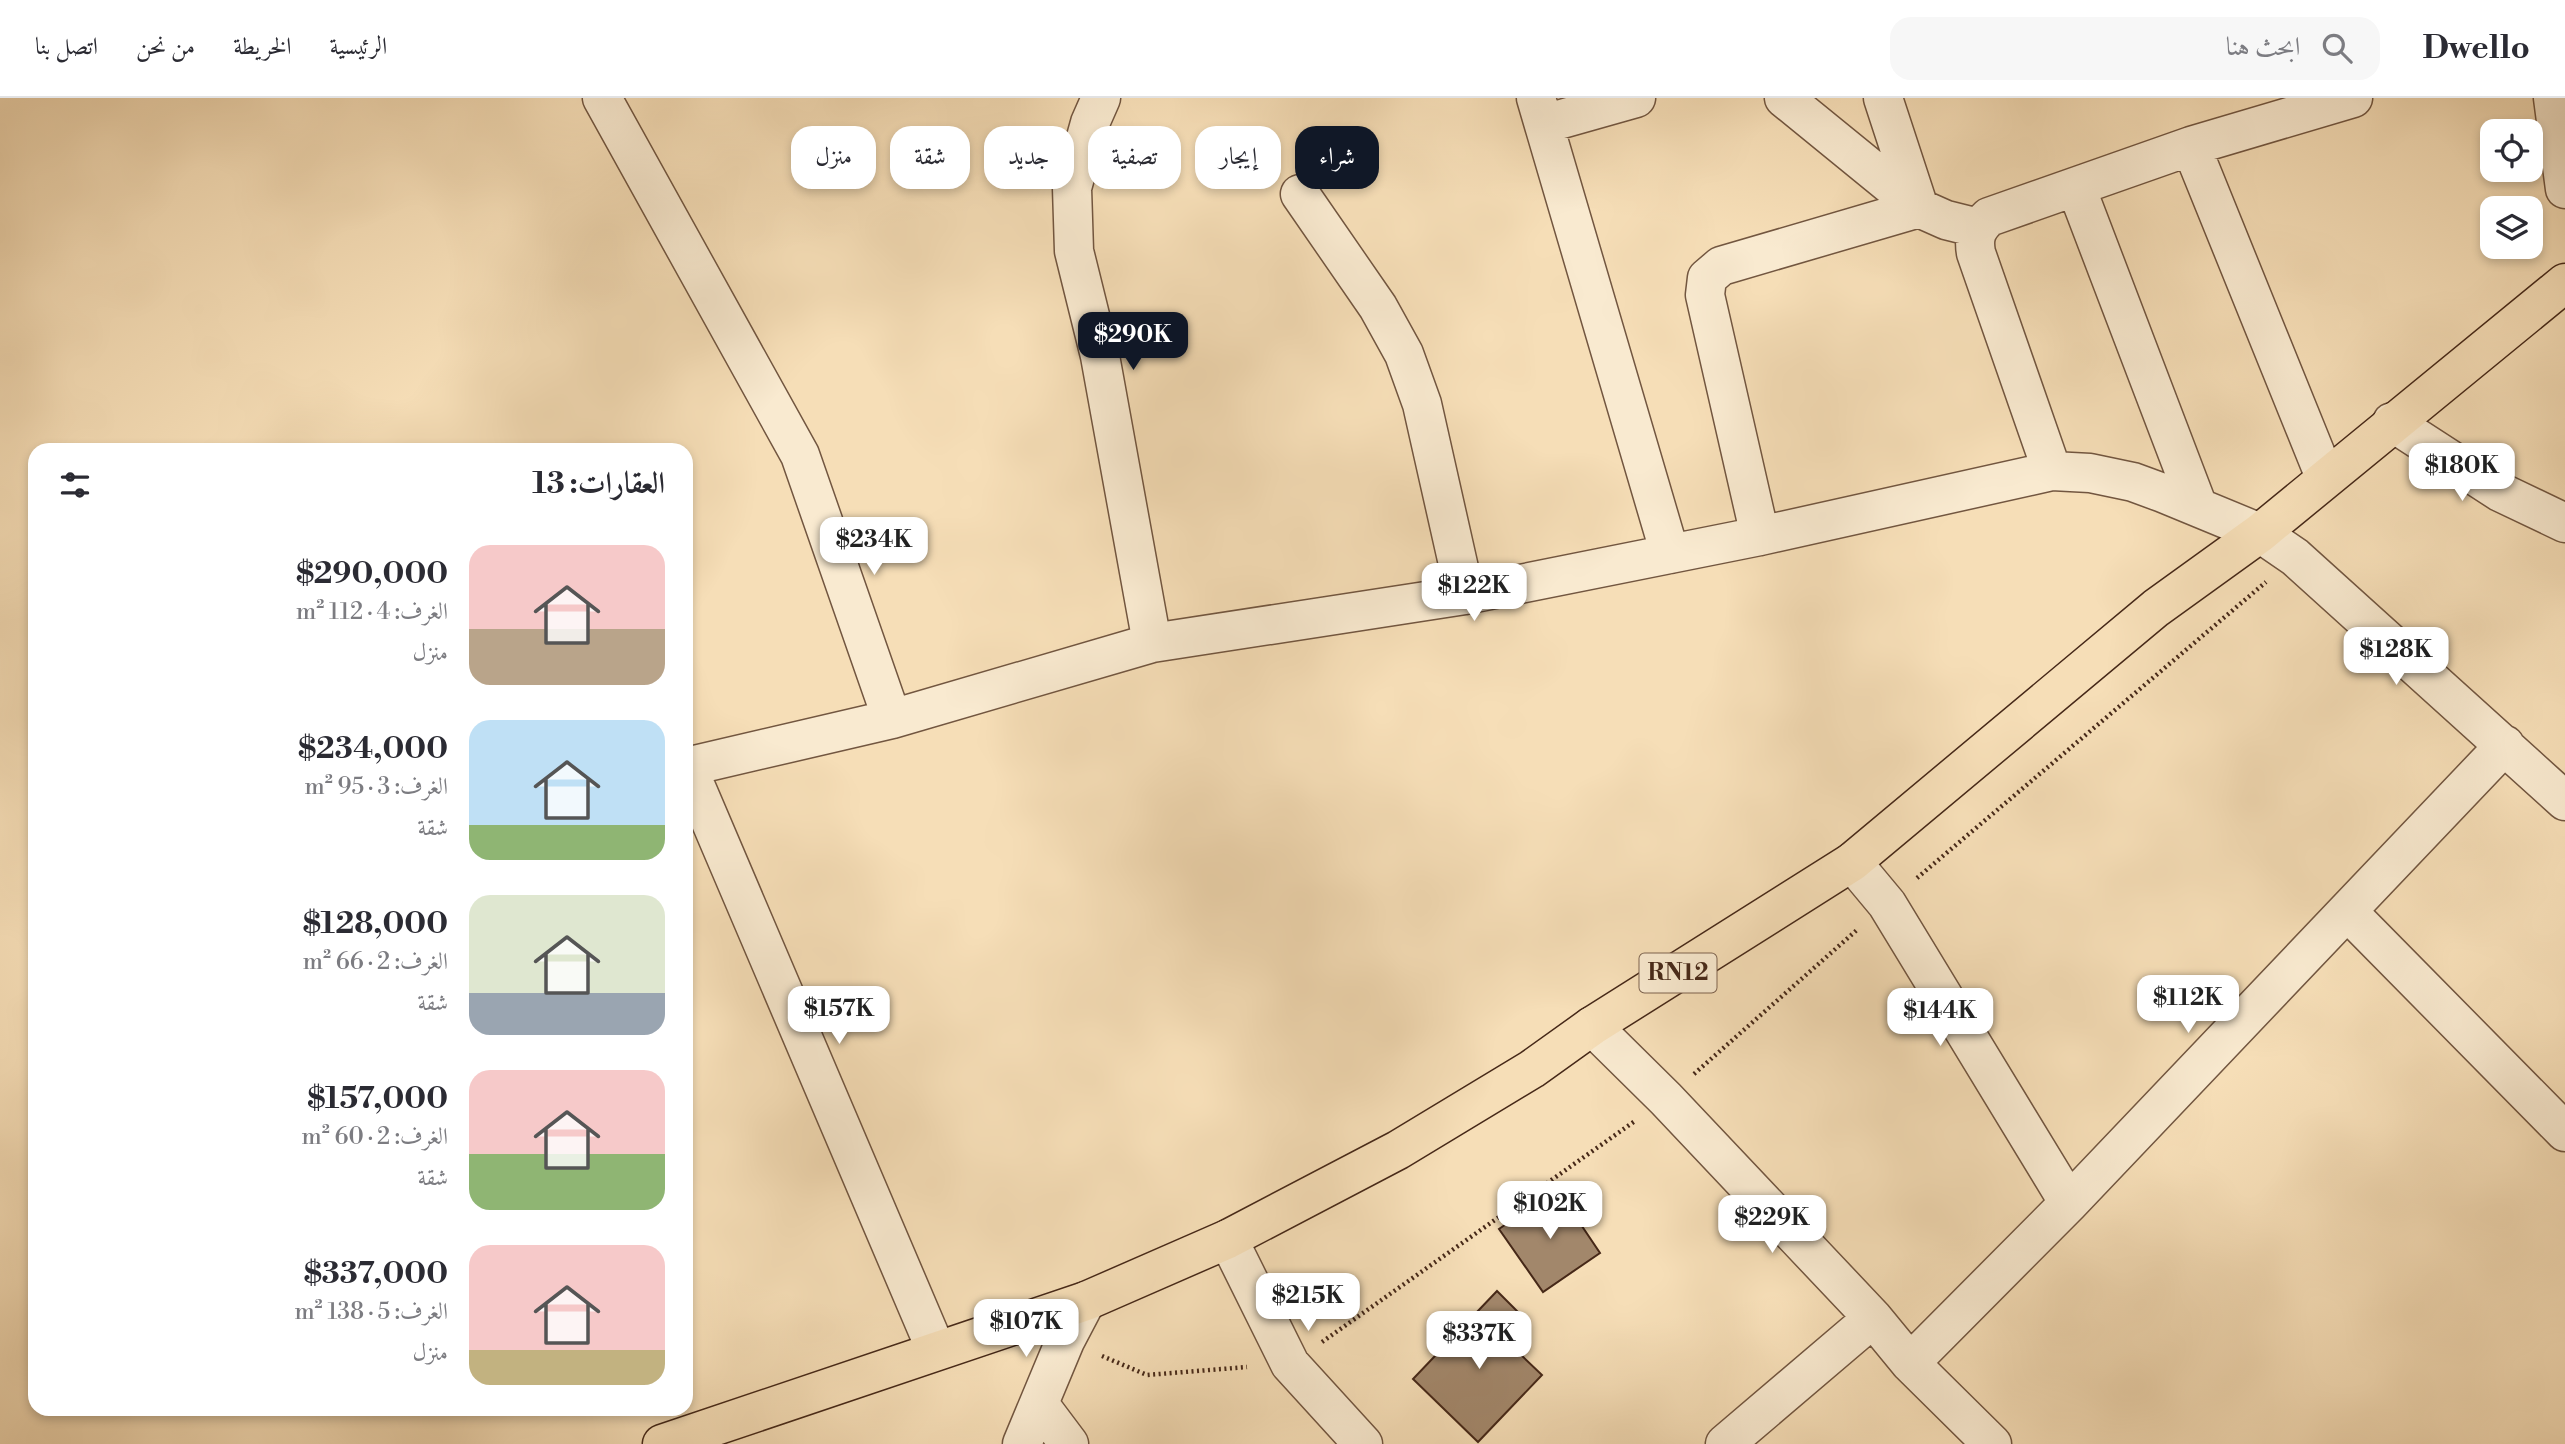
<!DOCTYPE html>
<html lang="ar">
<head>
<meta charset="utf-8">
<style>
	body { margin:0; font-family:"Libre Bodoni",Amiri,serif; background:#f7f7f7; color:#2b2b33; direction:rtl; height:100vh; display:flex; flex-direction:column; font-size:26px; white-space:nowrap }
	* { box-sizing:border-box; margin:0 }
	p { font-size:23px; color:#7c7c81 }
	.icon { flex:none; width:38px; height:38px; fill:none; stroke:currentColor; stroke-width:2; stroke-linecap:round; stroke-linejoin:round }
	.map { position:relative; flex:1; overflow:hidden; direction:ltr }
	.panel { position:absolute; left:28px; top:345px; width:665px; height:973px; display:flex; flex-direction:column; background:#fff; border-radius:21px; box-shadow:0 4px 10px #0003; direction:rtl }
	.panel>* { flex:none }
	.guide { position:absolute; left:714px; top:28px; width:665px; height:63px; direction:rtl; display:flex; gap:14px }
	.tools { position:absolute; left:2480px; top:21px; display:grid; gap:14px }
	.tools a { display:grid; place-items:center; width:63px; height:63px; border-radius:14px; background:#fff; box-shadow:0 4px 10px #0003; font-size:35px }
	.price { position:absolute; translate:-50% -60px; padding:0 16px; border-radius:14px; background:#fff; color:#222; font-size:23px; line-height:46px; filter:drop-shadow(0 2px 4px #0008) }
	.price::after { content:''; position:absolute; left:50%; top:42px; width:21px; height:16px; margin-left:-10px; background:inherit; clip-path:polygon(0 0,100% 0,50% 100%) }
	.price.active { background:#111827; color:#fff }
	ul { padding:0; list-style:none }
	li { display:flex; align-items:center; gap:21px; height:175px; padding:0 28px }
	li span { display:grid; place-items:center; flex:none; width:196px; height:140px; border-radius:21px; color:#555 }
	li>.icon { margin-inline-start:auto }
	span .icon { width:84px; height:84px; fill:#fffc; stroke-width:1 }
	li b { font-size:30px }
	h2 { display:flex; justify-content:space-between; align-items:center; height:84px; padding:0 28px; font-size:30px }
	.pill { padding:0 24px; border-radius:21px; background:#fff; box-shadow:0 4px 10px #0003; font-size:24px; line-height:63px }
	.pill.active { background:#111827; color:#fff }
	header { display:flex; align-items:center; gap:42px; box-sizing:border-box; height:98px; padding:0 35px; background:#fff; border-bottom:2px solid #e1e1e2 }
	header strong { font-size:33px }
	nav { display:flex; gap:38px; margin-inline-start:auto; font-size:24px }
	.search { width:490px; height:63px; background:#f7f7f7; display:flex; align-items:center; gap:18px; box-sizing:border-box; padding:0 24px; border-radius:21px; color:#7c7c81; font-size:26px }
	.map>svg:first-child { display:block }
	.building { fill:#a2876b; stroke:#462818; stroke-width:2 }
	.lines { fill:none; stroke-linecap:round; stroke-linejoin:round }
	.minor-casing { stroke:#725640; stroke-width:41 }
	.major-casing { stroke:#462818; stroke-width:41 }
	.path { stroke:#462818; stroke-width:4.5; stroke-dasharray:2 3.5; stroke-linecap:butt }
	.minor { stroke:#f9ead0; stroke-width:38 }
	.major { stroke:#f6deb7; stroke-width:38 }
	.labels { text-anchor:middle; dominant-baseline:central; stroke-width:7; stroke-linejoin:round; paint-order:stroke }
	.shield { fill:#f9ead0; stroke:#7c624f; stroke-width:2 }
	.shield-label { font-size:23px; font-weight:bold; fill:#462818 }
</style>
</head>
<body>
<header>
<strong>Dwello</strong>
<div class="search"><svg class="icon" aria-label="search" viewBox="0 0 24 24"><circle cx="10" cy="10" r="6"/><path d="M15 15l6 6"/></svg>ابحث هنا</div>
<nav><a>الرئيسية</a><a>الخريطة</a><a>من نحن</a><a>اتصل بنا</a></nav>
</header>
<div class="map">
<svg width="2565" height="1346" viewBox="0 0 2565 1346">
	<rect width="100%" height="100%" fill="#f6deb7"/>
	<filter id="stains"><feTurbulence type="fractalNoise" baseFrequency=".00286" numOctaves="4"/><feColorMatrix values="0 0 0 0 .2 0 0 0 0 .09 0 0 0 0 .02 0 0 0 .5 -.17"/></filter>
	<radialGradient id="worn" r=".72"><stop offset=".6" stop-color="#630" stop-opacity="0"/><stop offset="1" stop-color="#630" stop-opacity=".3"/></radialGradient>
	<!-- building -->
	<path class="building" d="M1557,1091l43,64 -57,39 -44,-63z
		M1497,1193l21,21 -20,21 44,42 -64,67 -65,-63z"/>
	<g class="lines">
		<defs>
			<path id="minor" d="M602,0l198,357 92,264
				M1101,0l-11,25 -18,65 2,63 26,105 52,287
				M1536,0l134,456
				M1784,0l135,110 27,12 32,8
				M2553,0l12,91
				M1544,26l92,-26
				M2191,48l134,331
				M2076,89l122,320
				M1300,96l78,113 26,47 18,50 43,191
				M2392,324l108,70 65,31
				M2052,373l-76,-218c-3,-17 1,-25 13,-36l202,-71 162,-48
				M1760,438l-55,-241 2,-17 14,-12 198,-58 -36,-110
				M687,668l249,584
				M686,669l206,-48 260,-76 313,-48 295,-59 292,-65 38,2 43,9 30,11 97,40 35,24 270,244
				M1852,764l35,42 182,299
				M2347,813l218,221
				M1592,928l74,73 207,219 37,45 82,81
				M1228,1141l62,125 73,80
				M1910,1265l159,-160 436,-458
				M1039,1306l30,40
				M1022,1346l43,-103 21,-40
				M1725,1346l148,-126"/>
			<path id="major" d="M662,1346l424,-143 142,-62 170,-89 134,-81 60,-43 260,-164 304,-254 104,-75 305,-250"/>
		</defs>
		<!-- minor casing -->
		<use href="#minor" class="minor-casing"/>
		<!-- major casing -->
		<use href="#major" class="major-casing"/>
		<!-- path -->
		<path class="path" d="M1917,780l349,-296
			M1694,976l164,-145
			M1322,1244l313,-221
			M1102,1258l45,19 100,-8"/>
		<!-- minor -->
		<use href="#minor" class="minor"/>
		<!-- major -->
		<use href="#major" class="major"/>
	</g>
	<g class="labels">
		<!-- shield labels -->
		<rect class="shield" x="1639.5" y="855.5" width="77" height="39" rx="5"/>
		<g class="shield-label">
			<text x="1678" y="875">RN12</text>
		</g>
	</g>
	<rect width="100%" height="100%" filter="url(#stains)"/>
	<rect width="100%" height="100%" fill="url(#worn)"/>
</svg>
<div class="tools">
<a><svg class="icon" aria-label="locate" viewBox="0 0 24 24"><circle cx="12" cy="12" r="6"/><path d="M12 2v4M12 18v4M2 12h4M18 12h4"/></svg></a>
<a><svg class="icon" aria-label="layers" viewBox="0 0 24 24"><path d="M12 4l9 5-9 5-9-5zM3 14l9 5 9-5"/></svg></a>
</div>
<b class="price active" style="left:1133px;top:274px">$290K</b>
<b class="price" style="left:2462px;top:405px">$180K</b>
<b class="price" style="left:874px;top:479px">$234K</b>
<b class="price" style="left:1474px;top:525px">$122K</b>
<b class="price" style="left:2396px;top:589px">$128K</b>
<b class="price" style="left:2188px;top:937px">$112K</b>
<b class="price" style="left:839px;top:948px">$157K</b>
<b class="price" style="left:1940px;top:950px">$144K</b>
<b class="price" style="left:1550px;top:1143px">$102K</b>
<b class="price" style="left:1772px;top:1157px">$229K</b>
<b class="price" style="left:1308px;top:1235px">$215K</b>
<b class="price" style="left:1026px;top:1261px">$107K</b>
<b class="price" style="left:1479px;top:1273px">$337K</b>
<div class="guide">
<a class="pill active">شراء</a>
<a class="pill">إيجار</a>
<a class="pill">تصفية</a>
<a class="pill">جديد</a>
<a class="pill">شقة</a>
<a class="pill">منزل</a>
</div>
<section class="panel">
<h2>العقارات: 13<svg class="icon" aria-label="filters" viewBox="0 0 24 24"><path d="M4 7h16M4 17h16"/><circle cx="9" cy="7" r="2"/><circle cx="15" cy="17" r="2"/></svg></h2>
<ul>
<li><span style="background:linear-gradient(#f6c9c9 60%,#b9a48a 0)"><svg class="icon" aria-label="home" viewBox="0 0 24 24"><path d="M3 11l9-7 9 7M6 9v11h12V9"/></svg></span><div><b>$290,000</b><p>الغرف: 4 · 112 m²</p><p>منزل</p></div></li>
<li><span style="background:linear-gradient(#bfe0f5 75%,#8fb573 0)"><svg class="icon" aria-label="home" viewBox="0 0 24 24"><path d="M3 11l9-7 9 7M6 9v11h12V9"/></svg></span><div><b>$234,000</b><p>الغرف: 3 · 95 m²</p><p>شقة</p></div></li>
<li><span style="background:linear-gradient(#dfe7d0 70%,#9aa5b1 0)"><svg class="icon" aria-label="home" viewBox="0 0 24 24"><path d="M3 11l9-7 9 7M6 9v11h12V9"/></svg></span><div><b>$128,000</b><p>الغرف: 2 · 66 m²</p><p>شقة</p></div></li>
<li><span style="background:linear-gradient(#f6c9c9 60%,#8fb573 0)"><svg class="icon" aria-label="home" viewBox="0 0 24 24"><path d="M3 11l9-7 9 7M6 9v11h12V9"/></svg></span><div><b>$157,000</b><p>الغرف: 2 · 60 m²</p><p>شقة</p></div></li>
<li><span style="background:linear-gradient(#f6c9c9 75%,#c2b280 0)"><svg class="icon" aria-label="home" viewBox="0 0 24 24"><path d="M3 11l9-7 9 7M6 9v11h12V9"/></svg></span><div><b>$337,000</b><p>الغرف: 5 · 138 m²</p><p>منزل</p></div></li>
</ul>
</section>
</div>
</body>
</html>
